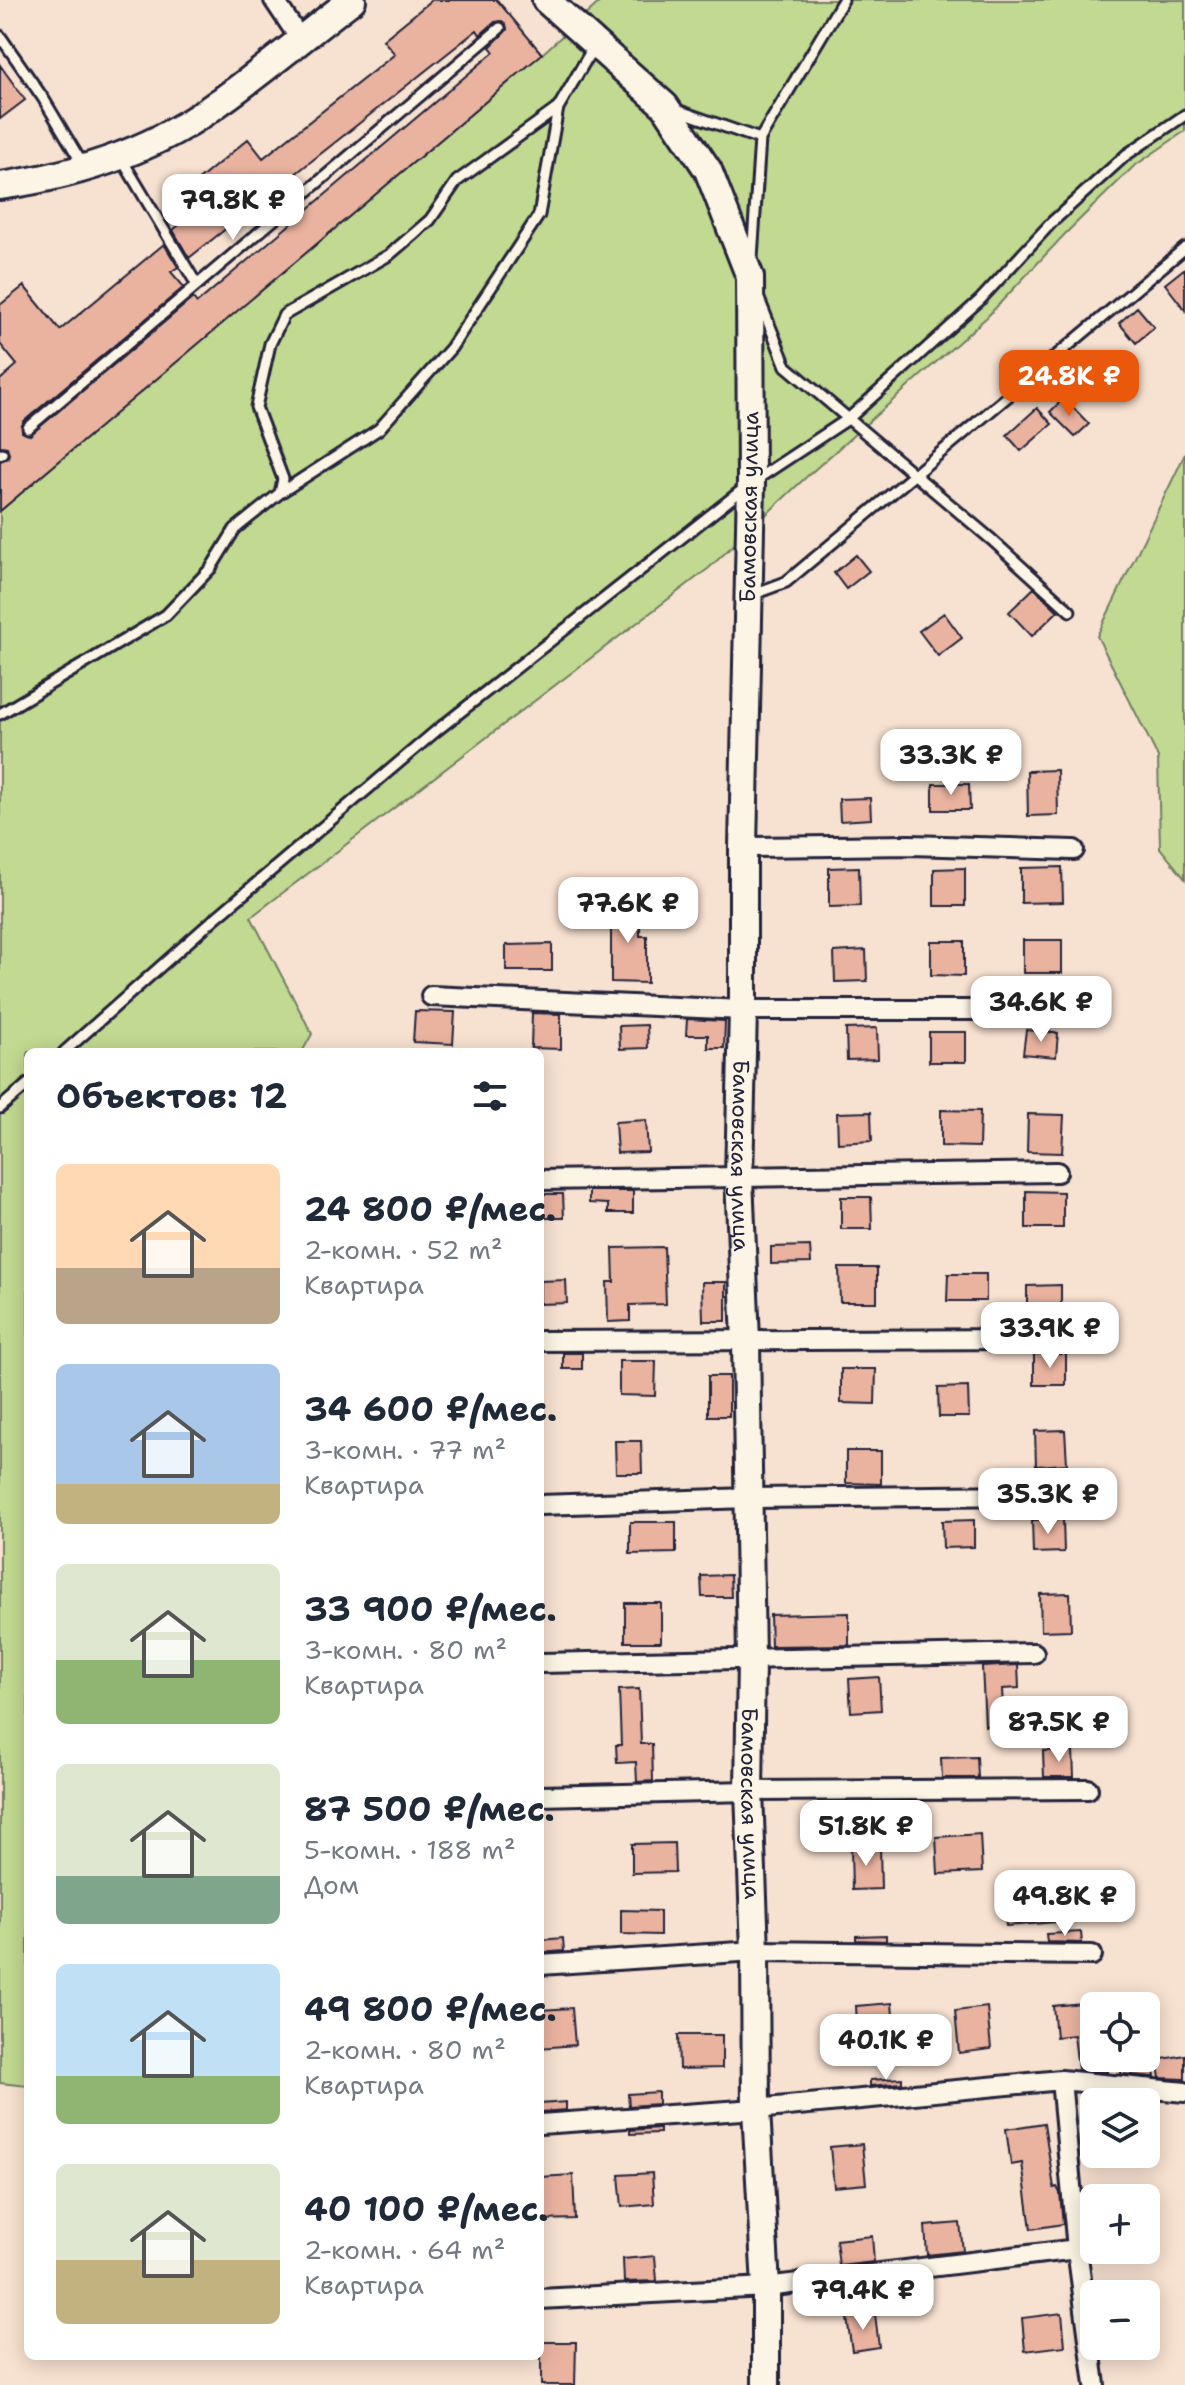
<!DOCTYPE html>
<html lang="ru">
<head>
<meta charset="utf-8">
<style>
	body { margin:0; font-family:"Shantell Sans",sans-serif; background:#f2f2f3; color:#1f2937; height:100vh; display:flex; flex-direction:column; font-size:30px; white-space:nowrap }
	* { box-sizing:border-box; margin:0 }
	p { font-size:26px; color:#747a83 }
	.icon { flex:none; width:44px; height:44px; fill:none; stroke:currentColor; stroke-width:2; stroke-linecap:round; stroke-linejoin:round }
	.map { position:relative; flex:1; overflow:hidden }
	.panel { position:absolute; left:24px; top:1048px; width:520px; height:1312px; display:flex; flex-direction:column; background:#fff; border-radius:12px; box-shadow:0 4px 20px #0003 }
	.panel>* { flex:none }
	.controls { position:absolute; left:1080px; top:1992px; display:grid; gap:16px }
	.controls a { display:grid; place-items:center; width:80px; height:80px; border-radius:12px; background:#fff; box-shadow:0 4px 20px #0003; font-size:40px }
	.price { position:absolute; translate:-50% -68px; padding:0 18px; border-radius:16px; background:#fff; color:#222; font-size:26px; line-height:52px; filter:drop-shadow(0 2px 4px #0008) }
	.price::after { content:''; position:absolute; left:50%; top:48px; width:24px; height:18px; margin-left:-12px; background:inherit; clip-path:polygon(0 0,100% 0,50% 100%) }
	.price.current { background:#ea580c; color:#fff }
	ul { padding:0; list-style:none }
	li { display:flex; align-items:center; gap:24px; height:200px; padding:0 32px }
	li span { display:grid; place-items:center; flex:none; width:224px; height:160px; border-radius:12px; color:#555 }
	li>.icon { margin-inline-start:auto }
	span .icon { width:96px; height:96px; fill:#fffc; stroke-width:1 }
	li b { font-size:34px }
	h2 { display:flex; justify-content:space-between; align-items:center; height:96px; padding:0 32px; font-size:34px }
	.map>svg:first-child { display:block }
	.green { fill:#c1d990; stroke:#727e66; stroke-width:2 }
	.building { fill:#eab3a0; stroke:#22223b; stroke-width:2 }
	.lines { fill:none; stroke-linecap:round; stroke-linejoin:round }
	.lane-casing { stroke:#22223b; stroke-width:15 }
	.street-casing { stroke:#22223b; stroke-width:24 }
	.secondary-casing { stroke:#22223b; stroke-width:32 }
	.lane { stroke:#fcf5e5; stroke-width:9 }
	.street { stroke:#fcf5e5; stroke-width:18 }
	.secondary { stroke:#fcf5e5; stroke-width:26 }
	.labels { text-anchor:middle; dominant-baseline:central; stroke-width:6; stroke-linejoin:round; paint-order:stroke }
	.street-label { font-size:22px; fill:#22223b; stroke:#fcf5e5 }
</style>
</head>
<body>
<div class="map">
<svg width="1185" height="2385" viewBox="0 0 1185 2385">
	<rect width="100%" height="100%" fill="#f7e1d0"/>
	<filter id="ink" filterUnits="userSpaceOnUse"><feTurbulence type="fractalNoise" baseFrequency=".0125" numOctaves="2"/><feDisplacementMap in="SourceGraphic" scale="16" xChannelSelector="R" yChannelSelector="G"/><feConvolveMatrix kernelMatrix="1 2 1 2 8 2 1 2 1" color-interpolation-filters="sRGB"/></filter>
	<g filter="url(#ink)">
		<!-- green -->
		<path class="green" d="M602,0h583v131l-52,36 -68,67 -78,83 -184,163 -94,88 -458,349 61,117 -10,18h-274v1034l-28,-3v-1572l542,-457z
			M1185,454v425l-25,-31 -2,-91 -61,-121z"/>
		<!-- building -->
		<path class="building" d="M432,0h65l45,54 -542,457v-50l8,-3 1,-5 -2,-6 -7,-1v-66l17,-15 -17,-21v-39l24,-19 36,44 104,-86 14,23 -7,5 13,15 -161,135 -1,10 8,3 163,-137 4,5 297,-251 -4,-5 17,-17 -1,-6 -4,-3 -7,1 -15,13 -3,-5 -288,228 -16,-28 17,-14 -13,-18 71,-59 15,19 132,-104 -12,-14z
			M0,65l25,35 -25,19z
			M1185,268v42l-20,-26z
			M1137,307l17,20 -18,16 -17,-20z
			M1064,398l25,26 -14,13 -25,-25z
			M1037,408l15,16 -31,27 -14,-16z
			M856,555l13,16 -23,18 -12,-16z
			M1034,588l24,23 -26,25 -23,-24z
			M944,613l18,25 -24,18 -19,-25z
			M1057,770l1,45 -30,1 -1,-45z
			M933,784h36l1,26h-37z
			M870,798l1,21 -31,2 -1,-22z
			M859,867l1,39 -31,1v-39z
			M1062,867l1,35 -42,1v-35z
			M965,868v38h-31v-37z
			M611,903h29v33h7v47l-36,-1z
			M1023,940h39v33h-39z
			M931,941h33v35l-33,-1z
			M552,944v27h-46v-26z
			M866,950l1,31 -32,1 -1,-30z
			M415,1011l40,1 -2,32 -40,-2z
			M532,1013l29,1v35l-30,-1z
			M687,1019l38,2 -1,27h-16v-13h-22z
			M647,1025l1,23 -28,1 -1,-23z
			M877,1028l1,31 -31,1 -1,-31z
			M1026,1030l32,3 -2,24 -33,-3z
			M929,1032h37v30h-37z
			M941,1110l39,1 -1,36 -38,-1z
			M871,1112l1,29 -34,2 -1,-30z
			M1028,1114l36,1 -2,38 -35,-1z
			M646,1120l2,32 -31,1 -2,-31z
			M589,1191h44v22h-25v-9l-19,-1z
			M1026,1191l37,1v36h-37z
			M540,1194h23l1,24h-24z
			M841,1197h30l1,32h-31z
			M810,1246l1,17 -40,1v-17z
			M664,1247l2,57 -36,1v16l-22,1 -1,-40h7l-1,-34z
			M839,1268h38v34h-37z
			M948,1274h38v27h-39z
			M566,1280l1,23 -27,1v-23z
			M702,1282h24v39h-23z
			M1061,1285v25h-34v-24z
			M563,1353h19v16h-19z
			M1034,1354h32v31h-32z
			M619,1361h37l-1,35 -36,-1z
			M841,1369h35l-1,35 -34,-1z
			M708,1376h21v40h-21z
			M968,1387l1,30h-30l-1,-29z
			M1065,1430l2,34 -31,2 -1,-35z
			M615,1441h26l1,32h-26z
			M846,1451h35v33l-35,-1z
			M1063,1519l1,33 -31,1 -1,-33z
			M974,1520v27l-31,1 -1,-27z
			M630,1522h46v31l-46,1z
			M730,1575l1,22h-29l-1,-21z
			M1070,1593l1,37 -30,1 -1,-37z
			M625,1603h36v39h-36z
			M849,1613v32l-78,1 -1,-31z
			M1018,1665l1,23 -17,1 2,36 -19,1 -3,-59z
			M879,1677l2,33 -30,2 -2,-33z
			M639,1689l2,55h11l1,37 -16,1 -1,-20 -19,1 -1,-18h5l-2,-55z
			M1073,1750l1,27h-30l-1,-26z
			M977,1757l1,21h-36l-1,-20z
			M980,1834l2,38 -44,2 -2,-37z
			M674,1843l1,29 -43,1v-29z
			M880,1847l1,42 -29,1 -1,-42z
			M1053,1898l3,24 -50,4 -2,-24z
			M621,1910l39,1v24l-39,-1z
			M1081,1932l1,11 -35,-1 -1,-8z
			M886,1935v6l-30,-1v-4z
			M563,1938l1,13 -24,2v-13z
			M1091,2002l3,56h11l2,14 -29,-2 -4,-35 -18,2 -3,-31z
			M892,2003l3,38 -37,2 -2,-37z
			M987,2007l4,42 -32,4 -4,-42z
			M572,2008l3,37 -35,3v-38z
			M678,2035h44v33l-43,1z
			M1185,2055v24l-25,-1 -3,-18z
			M1121,2070h33l1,7 -34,-3z
			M902,2078v5l-32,3v-6z
			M658,2092v12l-29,2 -1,-12z
			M566,2102v8l-26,2v-8z
			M1044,2123l10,65 3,-1 3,6 3,31 -32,5 -9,-66 -11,2 -5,-36z
			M660,2128v5l-30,1v-4z
			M862,2144l4,40 -32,3 -4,-40z
			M652,2173l2,31 -32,3 -3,-32z
			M573,2175l2,44 -35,1v-43z
			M1094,2188v32l-8,1 -3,-31z
			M960,2223l3,28 -36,4 -2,-29z
			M872,2236l2,26 -35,4 -3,-26z
			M655,2256l2,25 -33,1 -1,-23z
			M1062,2313l3,33 -40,5 -3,-33z
			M875,2314l4,33 -27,4 -5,-33z
			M541,2342h35l-1,43h-34z"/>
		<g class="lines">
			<defs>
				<path id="lane" d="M0,36l43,62 40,67
					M677,110l83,29
					M121,158l76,127 303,-257
					M752,258l8,-119 83,-139
					M759,299l27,67 206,174 78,71
					M28,428l169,-143
					M0,454l2,-1
					M280,493l99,-64 72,-81 88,-133 19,-107
					M751,595l35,-13 399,-334
					M0,714l166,-99 45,-47 24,-39 45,-36 3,-14 -27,-72 14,-63 14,-29 105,-60 41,-35 27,-39 101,-73 36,-62
					M64,1052l149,-132 223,-189 315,-248 97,-64 132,-119 72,-78 74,-67 59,-40
					M0,1108l28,-24"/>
				<path id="street" d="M274,0l26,39
					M743,847l167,-2 164,5
					M431,996l312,14h340
					M540,1180l517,-8
					M540,1341l517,-2
					M540,1505l209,-7 273,-3
					M540,1663l494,-10
					M540,1796l209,-5 339,-2
					M540,1965l215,-14 337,4
					M1061,2080l16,169 18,136
					M540,2124l216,-15 305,-29 124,12
					M540,2299l226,-12 311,-38"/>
				<g id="secondary">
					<path id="s1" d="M546,0l119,106 43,64 42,107 1,206 -8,364v163l-4,168 7,162 5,320 -2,131 6,160 1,158 10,178v98"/>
					<path d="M0,186c78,-11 157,-37 221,-85 45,-32 87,-68 131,-101"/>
				</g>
			</defs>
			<!-- lane casing -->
			<use href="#lane" class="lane-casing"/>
			<!-- street casing -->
			<use href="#street" class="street-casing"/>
			<!-- secondary casing -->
			<use href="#secondary" class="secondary-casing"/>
			<!-- lane -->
			<use href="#lane" class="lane"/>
			<!-- street -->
			<use href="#street" class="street"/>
			<!-- secondary -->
			<use href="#secondary" class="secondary"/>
		</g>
	</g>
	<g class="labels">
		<!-- street labels -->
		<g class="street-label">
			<text transform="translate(749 507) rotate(-89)">Бамовская улица</text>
			<text stroke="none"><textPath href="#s1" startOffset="1230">Бамовская улица</textPath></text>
			<text stroke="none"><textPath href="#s1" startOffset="1878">Бамовская улица</textPath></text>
		</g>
	</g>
</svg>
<div class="controls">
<a><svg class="icon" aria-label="locate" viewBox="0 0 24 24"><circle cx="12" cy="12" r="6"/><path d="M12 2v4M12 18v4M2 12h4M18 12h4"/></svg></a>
<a><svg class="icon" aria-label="layers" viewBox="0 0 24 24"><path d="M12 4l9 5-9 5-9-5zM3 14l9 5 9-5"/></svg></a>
<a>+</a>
<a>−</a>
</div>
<b class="price" style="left:233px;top:242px">79.8K ₽</b>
<b class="price current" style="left:1069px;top:418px">24.8K ₽</b>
<b class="price" style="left:951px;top:797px">33.3K ₽</b>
<b class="price" style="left:628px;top:945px">77.6K ₽</b>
<b class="price" style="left:1041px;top:1044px">34.6K ₽</b>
<b class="price" style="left:1050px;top:1370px">33.9K ₽</b>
<b class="price" style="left:1048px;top:1536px">35.3K ₽</b>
<b class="price" style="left:1059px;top:1764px">87.5K ₽</b>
<b class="price" style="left:866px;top:1868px">51.8K ₽</b>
<b class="price" style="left:1065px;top:1938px">49.8K ₽</b>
<b class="price" style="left:886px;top:2082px">40.1K ₽</b>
<b class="price" style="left:863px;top:2332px">79.4K ₽</b>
<section class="panel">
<h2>Объектов: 12<svg class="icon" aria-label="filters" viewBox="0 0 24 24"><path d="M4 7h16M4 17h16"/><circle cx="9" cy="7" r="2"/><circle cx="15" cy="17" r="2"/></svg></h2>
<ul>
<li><span style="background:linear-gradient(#ffd9b3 65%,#b9a48a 0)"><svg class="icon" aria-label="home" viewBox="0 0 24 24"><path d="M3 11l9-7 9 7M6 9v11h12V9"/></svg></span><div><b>24 800 ₽/мес.</b><p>2-комн. · 52 m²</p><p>Квартира</p></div></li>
<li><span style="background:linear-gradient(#a9c7e8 75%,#c2b280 0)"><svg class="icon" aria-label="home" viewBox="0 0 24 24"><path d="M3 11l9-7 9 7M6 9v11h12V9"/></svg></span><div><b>34 600 ₽/мес.</b><p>3-комн. · 77 m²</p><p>Квартира</p></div></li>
<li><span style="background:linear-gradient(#dfe7d0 60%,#8fb573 0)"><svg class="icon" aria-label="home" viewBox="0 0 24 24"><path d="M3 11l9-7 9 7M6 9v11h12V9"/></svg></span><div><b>33 900 ₽/мес.</b><p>3-комн. · 80 m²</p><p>Квартира</p></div></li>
<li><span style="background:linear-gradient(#dfe7d0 70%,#7fa58c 0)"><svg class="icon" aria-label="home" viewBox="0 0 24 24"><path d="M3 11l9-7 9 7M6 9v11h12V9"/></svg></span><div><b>87 500 ₽/мес.</b><p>5-комн. · 188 m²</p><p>Дом</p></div></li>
<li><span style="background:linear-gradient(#bfe0f5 70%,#8fb573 0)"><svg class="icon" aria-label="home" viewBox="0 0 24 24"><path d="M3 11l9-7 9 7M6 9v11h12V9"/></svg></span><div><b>49 800 ₽/мес.</b><p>2-комн. · 80 m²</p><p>Квартира</p></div></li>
<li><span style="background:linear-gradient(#dfe7d0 60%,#c2b280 0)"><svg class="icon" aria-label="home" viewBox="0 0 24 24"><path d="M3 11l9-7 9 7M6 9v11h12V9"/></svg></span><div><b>40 100 ₽/мес.</b><p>2-комн. · 64 m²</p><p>Квартира</p></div></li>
</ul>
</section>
</div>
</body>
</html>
